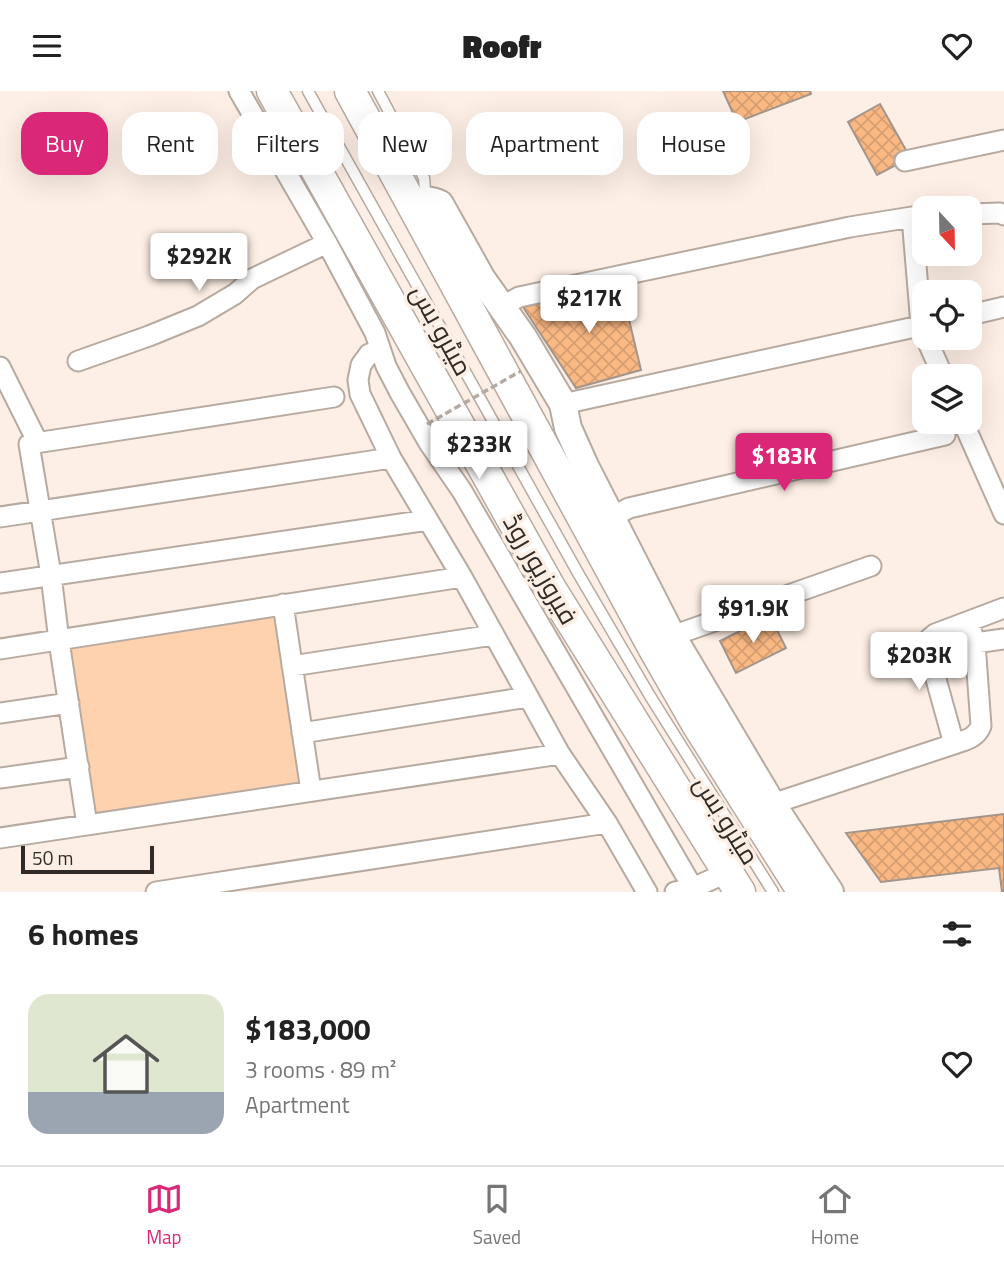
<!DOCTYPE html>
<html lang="en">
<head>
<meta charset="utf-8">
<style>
	body { margin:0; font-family:"Titillium Web",Cairo,sans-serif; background:#f6f6f6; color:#222; height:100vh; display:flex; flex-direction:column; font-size:26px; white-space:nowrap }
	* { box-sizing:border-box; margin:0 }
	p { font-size:23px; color:#767676 }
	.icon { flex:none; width:38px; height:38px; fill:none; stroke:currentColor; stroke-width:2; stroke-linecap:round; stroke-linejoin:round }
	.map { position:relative; height:801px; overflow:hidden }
	.sheet { display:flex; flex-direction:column; background:#fff; flex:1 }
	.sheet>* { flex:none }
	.banner { position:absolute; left:21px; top:21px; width:962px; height:63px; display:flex; gap:14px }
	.needle { width:46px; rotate:158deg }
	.fabs { position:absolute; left:912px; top:105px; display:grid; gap:14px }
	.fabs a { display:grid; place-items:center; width:70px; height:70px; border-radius:14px; background:#fff; box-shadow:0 7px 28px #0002; font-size:35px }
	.scale { position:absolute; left:21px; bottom:18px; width:133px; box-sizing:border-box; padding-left:7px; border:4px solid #302b27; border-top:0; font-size:19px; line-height:24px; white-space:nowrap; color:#302b27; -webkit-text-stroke:5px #fdefe5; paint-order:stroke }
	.price { position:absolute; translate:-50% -60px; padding:0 16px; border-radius:7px; background:#fff; color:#222; font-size:23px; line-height:46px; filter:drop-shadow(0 2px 4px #0008) }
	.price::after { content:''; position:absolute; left:50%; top:42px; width:21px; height:16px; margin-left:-10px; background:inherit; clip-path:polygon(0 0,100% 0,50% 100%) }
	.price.on { background:#db2777; color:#fff }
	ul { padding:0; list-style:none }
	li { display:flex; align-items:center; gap:21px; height:175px; padding:0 28px }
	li+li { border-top:2px solid #e0e0e0 }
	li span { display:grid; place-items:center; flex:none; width:196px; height:140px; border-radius:21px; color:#555 }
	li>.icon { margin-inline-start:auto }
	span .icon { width:84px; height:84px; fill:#fffc; stroke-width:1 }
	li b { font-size:30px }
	h2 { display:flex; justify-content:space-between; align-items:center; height:84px; padding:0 28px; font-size:30px }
	.tag { padding:0 24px; border-radius:21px; background:#fff; box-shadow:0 7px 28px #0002; font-size:24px; line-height:63px }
	.tag.on { background:#db2777; color:#fff }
	header { display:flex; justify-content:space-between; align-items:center; height:91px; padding:0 28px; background:#fff; font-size:32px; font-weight:800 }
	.dock { display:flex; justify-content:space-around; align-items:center; height:98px; border-top:2px solid #e0e0e0; background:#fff; font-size:19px; color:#767676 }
	.dock a { display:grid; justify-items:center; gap:4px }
	.dock .on { color:#db2777 }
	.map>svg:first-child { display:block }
	.green { fill:#fed1af }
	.building { fill:url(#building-cross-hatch); stroke:#a2958b; stroke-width:2 }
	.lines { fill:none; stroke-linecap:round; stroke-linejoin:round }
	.lane-casing { stroke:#b7aaa0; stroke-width:13 }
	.street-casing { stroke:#b7aaa0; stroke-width:23 }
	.secondary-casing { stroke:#b7aaa0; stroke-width:30 }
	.primary-casing { stroke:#b7aaa0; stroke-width:33 }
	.lane { stroke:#fff; stroke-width:10 }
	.street { stroke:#fff; stroke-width:19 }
	.secondary { stroke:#fff; stroke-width:26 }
	.primary { stroke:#fff; stroke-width:30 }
	.path-bridge { stroke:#b6aba3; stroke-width:3.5; stroke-dasharray:7 3.5; stroke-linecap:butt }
	.labels { text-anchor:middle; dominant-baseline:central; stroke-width:7; stroke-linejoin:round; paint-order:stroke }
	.street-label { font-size:26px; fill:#302b27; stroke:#fdefe5 }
</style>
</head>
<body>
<header><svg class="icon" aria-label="menu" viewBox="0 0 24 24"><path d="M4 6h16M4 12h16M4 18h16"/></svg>Roofr<svg class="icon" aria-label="heart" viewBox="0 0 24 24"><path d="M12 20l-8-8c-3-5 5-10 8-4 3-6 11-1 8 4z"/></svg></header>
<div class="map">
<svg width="1004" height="801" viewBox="0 0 1004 801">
	<defs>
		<pattern id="building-cross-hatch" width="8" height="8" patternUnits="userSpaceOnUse" patternTransform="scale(1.75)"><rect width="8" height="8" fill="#fab883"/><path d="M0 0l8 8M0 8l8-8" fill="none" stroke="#d79e71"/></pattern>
	</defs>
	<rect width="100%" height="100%" fill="#fdefe5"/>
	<!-- green -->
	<path class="green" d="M283,513l28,187 -224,34 -28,-184z"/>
	<!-- building -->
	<path class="building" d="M723,0h87l1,3 -74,28z
		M880,13l26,46 -11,6 5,7 -23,12 -29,-53z
		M621,195l20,84 -65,18 -53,-81z
		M770,525l16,32 -50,25 -16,-32z
		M1004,723v78h-2l-3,-24 -118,14 -35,-49z"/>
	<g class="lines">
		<defs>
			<path id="lane" d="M308,0l270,482 72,123 123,196
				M378,0l46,87 1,12 -5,7"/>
			<path id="street" d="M239,0l88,152 48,90 11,33 14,27 29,50 33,48 231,397
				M905,70l99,-21
				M970,123l30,-1 4,2
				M912,126l9,108 3,7
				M501,216l18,-10 331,-70 62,-10 12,-1
				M970,224l34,-8
				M926,247l17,38
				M380,259l-11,4 -8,11 -3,15 2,14 31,64 71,119 98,177 47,69 40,69
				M78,270l71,-25 49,-20 37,-22 17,-15 75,-36
				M0,276l38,76
				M563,313l361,-79
				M963,331l41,92
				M0,426l391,-59
				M610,427l19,-10 316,-73
				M0,492l428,-63
				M283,513l28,187
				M672,545l199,-70
				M975,552l29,-4
				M0,558l462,-72
				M292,575l201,-31
				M0,622l69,-10
				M302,642l226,-36
				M954,653l-27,-97 2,-8 6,-5 69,-26
				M0,687l79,-11
				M772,713l182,-60c12,-4 22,-6 27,-18l-6,-83 -6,-21
				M87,734l-28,-184 -8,-66 -22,-131 305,-47
				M0,747l560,-84
				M156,801l451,-69
				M675,801l18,-4 35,-16"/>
			<path id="secondary" d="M413,112c10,-3 17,-4 27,1l42,75 41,58 40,67 5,24 17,38 87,170 100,168 58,88"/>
			<path id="primary" d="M272,0l279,498 189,303
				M350,0l304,558 44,77 105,166"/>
		</defs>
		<!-- lane casing -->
		<use href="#lane" class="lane-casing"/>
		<!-- street casing -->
		<use href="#street" class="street-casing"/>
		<!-- secondary casing -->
		<use href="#secondary" class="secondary-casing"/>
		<!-- primary casing -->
		<use href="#primary" class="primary-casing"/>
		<!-- lane -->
		<use href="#lane" class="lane"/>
		<!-- street -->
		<use href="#street" class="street"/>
		<!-- secondary -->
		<use href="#secondary" class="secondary"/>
		<!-- primary -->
		<use href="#primary" class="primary"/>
		<!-- path-bridge -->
		<path class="path-bridge" d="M427,333l94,-53"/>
	</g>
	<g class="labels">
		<!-- street labels -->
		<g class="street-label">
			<text transform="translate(442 239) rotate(61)">میٹرو بس</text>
			<text transform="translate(541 478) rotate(60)">فیروزپور روڈ</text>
			<text transform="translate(727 729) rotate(58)">میٹرو بس</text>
		</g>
	</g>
</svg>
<div class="fabs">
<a><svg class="needle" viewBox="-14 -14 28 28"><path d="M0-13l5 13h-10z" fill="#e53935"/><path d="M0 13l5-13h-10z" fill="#767676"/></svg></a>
<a><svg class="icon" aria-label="locate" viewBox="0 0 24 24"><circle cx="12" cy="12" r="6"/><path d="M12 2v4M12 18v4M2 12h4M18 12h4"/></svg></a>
<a><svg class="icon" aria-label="layers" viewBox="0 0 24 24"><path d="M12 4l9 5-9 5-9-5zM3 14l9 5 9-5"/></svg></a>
</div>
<div class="scale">50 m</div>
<b class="price" style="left:199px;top:202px">$292K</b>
<b class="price" style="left:589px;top:244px">$217K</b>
<b class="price" style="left:479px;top:390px">$233K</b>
<b class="price on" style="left:784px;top:402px">$183K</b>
<b class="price" style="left:753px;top:554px">$91.9K</b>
<b class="price" style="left:919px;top:601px">$203K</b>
<div class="banner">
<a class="tag on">Buy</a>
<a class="tag">Rent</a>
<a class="tag">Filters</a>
<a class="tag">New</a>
<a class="tag">Apartment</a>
<a class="tag">House</a>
</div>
</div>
<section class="sheet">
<h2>6 homes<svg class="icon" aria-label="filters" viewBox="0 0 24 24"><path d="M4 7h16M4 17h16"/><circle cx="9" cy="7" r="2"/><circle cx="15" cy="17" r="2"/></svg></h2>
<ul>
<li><span style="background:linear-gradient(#dfe7d0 70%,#9aa5b1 0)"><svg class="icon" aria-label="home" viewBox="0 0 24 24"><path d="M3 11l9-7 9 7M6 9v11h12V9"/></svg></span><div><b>$183,000</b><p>3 rooms · 89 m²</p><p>Apartment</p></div><svg class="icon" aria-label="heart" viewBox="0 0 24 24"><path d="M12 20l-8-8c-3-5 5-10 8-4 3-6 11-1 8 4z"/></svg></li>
</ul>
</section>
<nav class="dock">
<a class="on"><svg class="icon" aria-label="map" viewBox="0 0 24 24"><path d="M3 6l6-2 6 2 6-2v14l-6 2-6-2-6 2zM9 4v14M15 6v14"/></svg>Map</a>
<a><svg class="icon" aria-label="saved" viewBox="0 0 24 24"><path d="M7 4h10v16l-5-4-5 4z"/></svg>Saved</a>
<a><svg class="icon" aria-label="home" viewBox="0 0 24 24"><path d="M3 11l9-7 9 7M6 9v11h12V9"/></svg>Home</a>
</nav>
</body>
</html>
